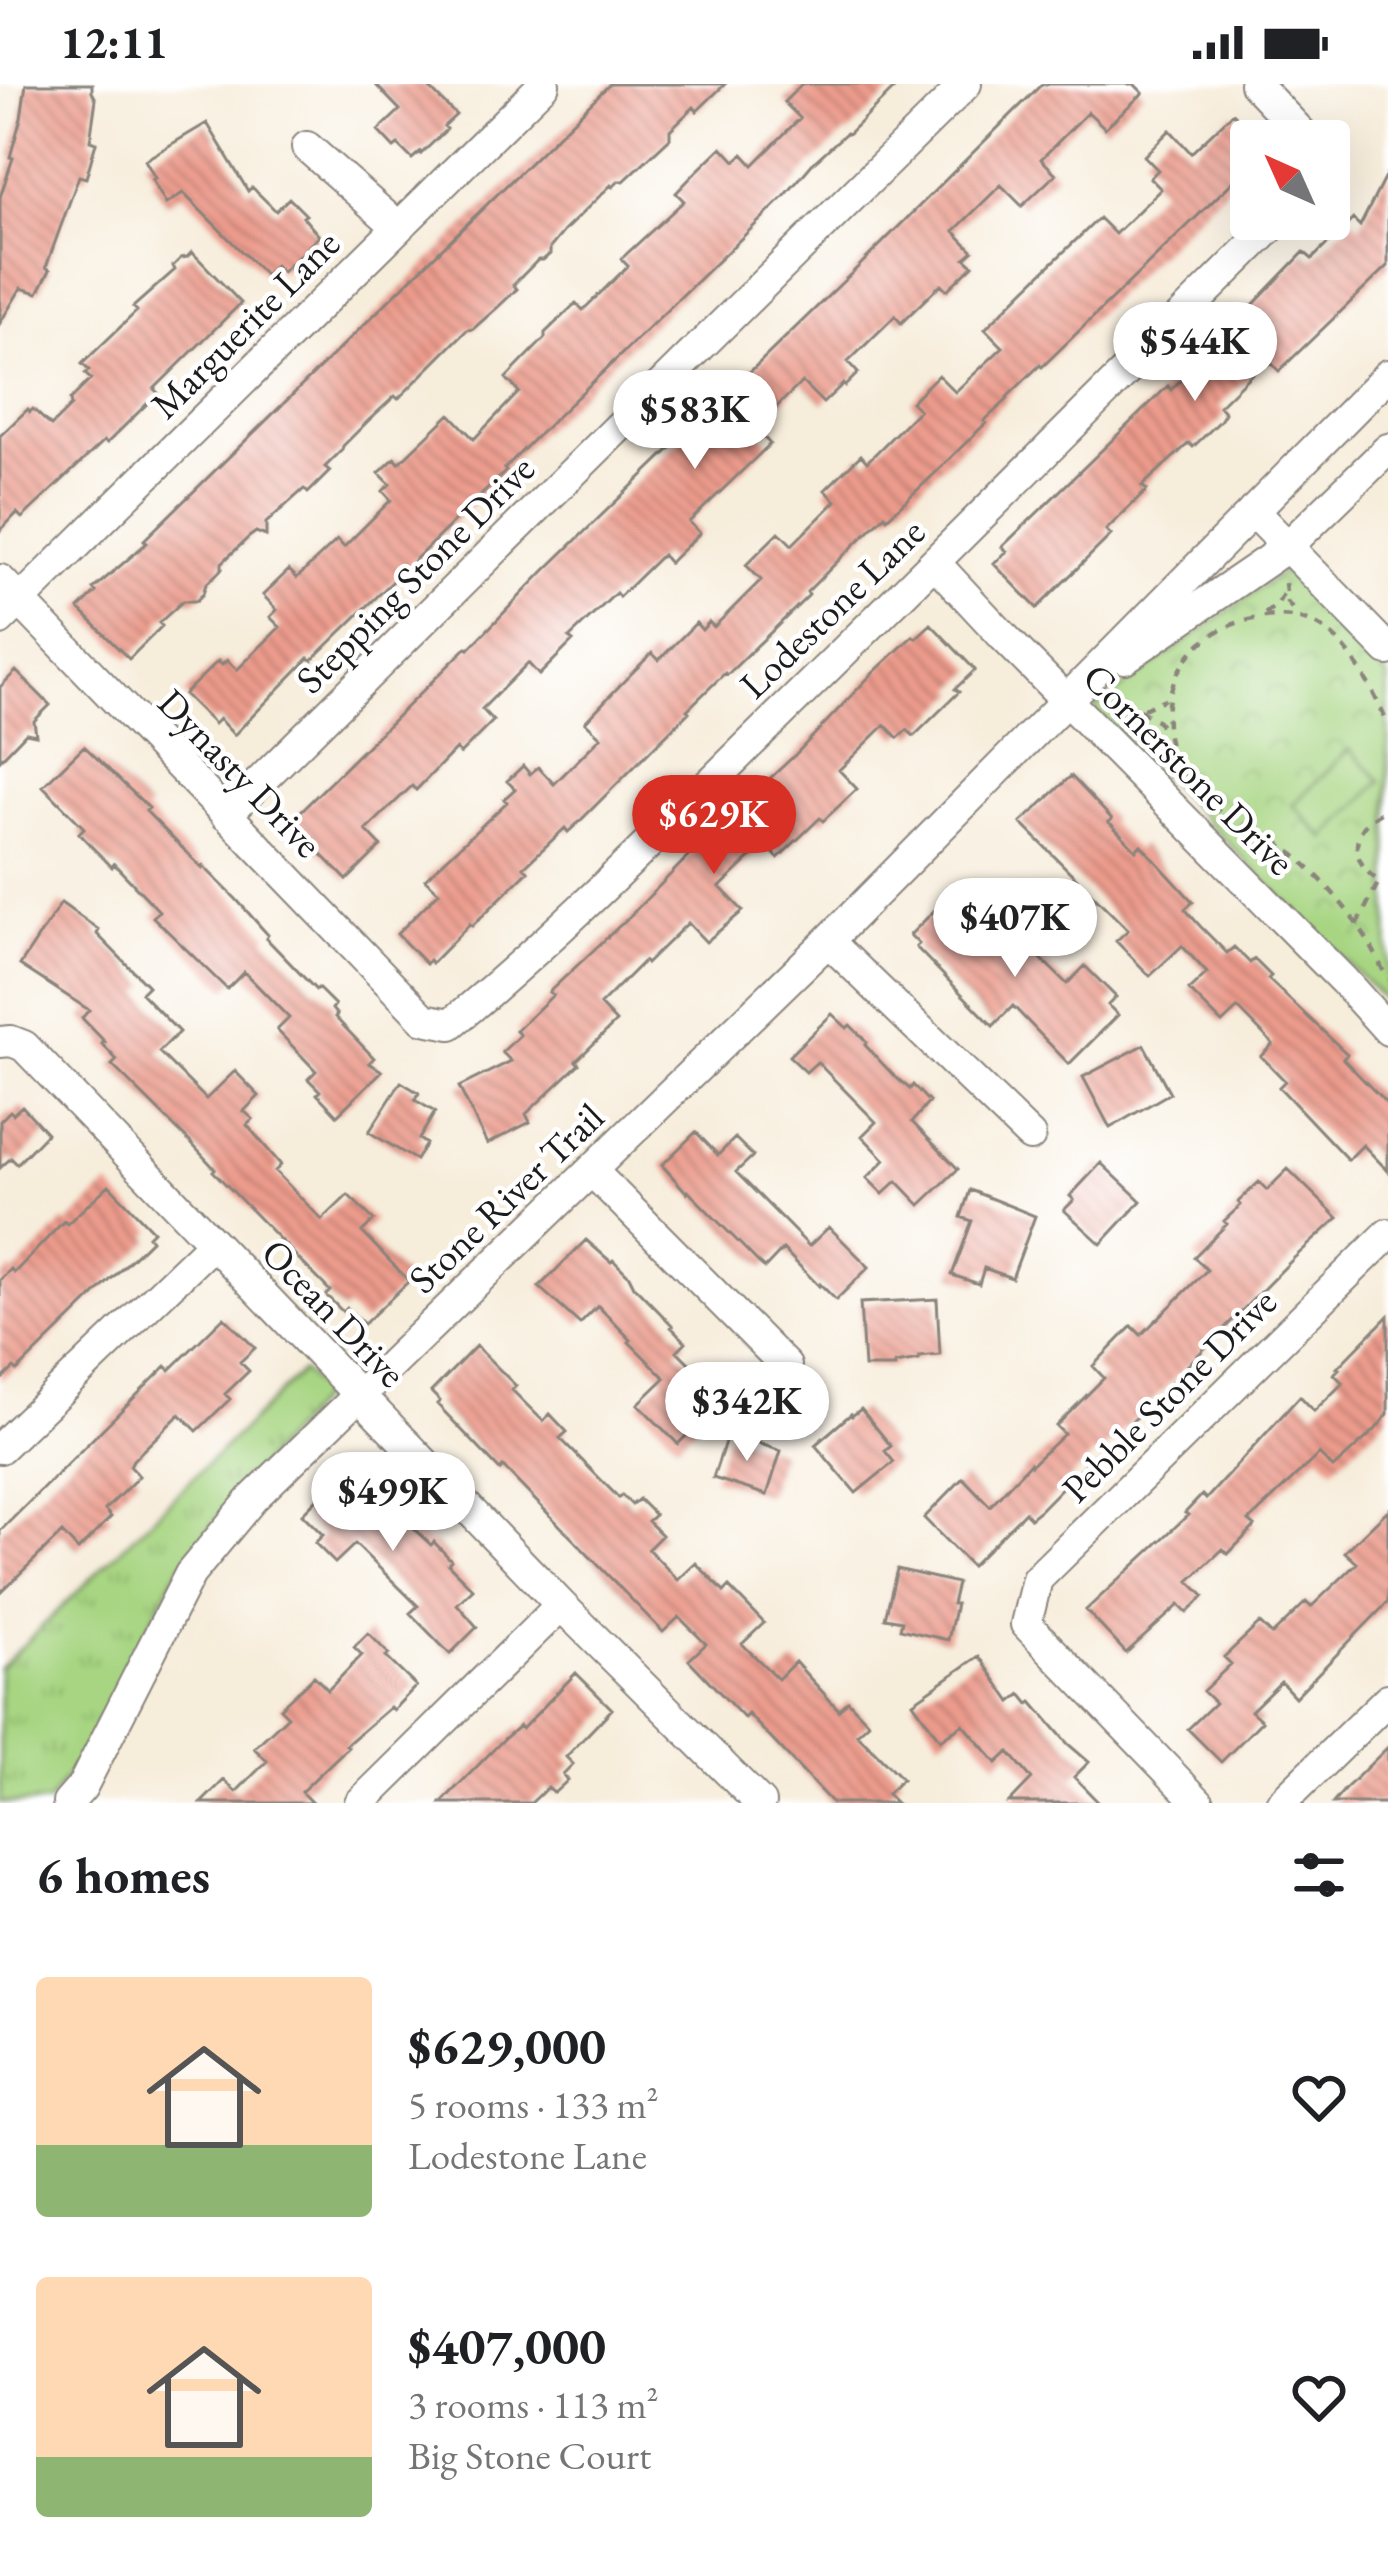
<!DOCTYPE html>
<html lang="en">
<head>
<meta charset="utf-8">
<style>
	body { margin:0; font-family:"EB Garamond",serif; background:#f2f2f2; color:#202124; height:100vh; display:flex; flex-direction:column; font-size:45px; white-space:nowrap }
	* { box-sizing:border-box; margin:0 }
	p { font-size:39px; color:#757577 }
	.icon { flex:none; width:66px; height:66px; fill:none; stroke:currentColor; stroke-width:2; stroke-linecap:round; stroke-linejoin:round }
	.map { position:relative; height:1719px; overflow:hidden }
	.drawer { display:flex; flex-direction:column; background:#fff; flex:1 }
	.drawer>* { flex:none }
	.needle { width:78px; rotate:315deg }
	.fabs { position:absolute; left:1230px; top:36px; display:grid; gap:24px }
	.fabs a { display:grid; place-items:center; width:120px; height:120px; border-radius:12px; background:#fff; box-shadow:0 12px 48px #0002; font-size:60px }
	.price { position:absolute; translate:-50% -102px; padding:0 27px; border-radius:42px; background:#fff; color:#222; font-size:39px; line-height:78px; filter:drop-shadow(0 3px 6px #0008) }
	.price::after { content:''; position:absolute; left:50%; top:72px; width:36px; height:27px; margin-left:-18px; background:inherit; clip-path:polygon(0 0,100% 0,50% 100%) }
	.price.selected { background:#d93025; color:#fff }
	ul { padding:0; list-style:none }
	li { display:flex; align-items:center; gap:36px; height:300px; padding:0 36px }
	li span { display:grid; place-items:center; flex:none; width:336px; height:240px; border-radius:12px; color:#555 }
	li>.icon { margin-inline-start:auto }
	span .icon { width:144px; height:144px; fill:#fffc; stroke-width:1 }
	li b { font-size:51px }
	h2 { display:flex; justify-content:space-between; align-items:center; height:144px; padding:0 36px; font-size:51px }
	.status { display:flex; justify-content:space-between; align-items:center; height:84px; padding:0 60px; background:#fff; direction:ltr }
	.status svg { height:33px; fill:currentColor }
	.map>svg:first-child { display:block }
	.grass { fill:url(#grass-tufts); stroke:#62784f; stroke-width:3 }
	.park { fill:url(#park-crowns); stroke:#62784f; stroke-width:3 }
	.pitch { fill:#a7d582; stroke:#62784f; stroke-width:3 }
	.building { fill:url(#building-back-hatch) }
	.lines { fill:none; stroke-linecap:round; stroke-linejoin:round }
	.street-casing { stroke:#8a847c; stroke-width:34 }
	.path { stroke:#8a847c; stroke-width:4.5; stroke-dasharray:9 9; stroke-linecap:butt }
	.street { stroke:#fff; stroke-width:30 }
	.labels { text-anchor:middle; dominant-baseline:central; stroke-width:9; stroke-linejoin:round; paint-order:stroke }
	.street-label { font-size:39px; fill:#1c1c1c; stroke:#fff }
</style>
</head>
<body>
<div class="status"><b>12:11</b><svg viewBox="0 0 49 12"><path d="M0 12V9h3v3zM5 12V6h3v6zM10 12V3h3v9zM15 12V0h3v12zM26 1h20v11H26zM47 4h2v5h-2z"/></svg></div>
<div class="map">
<svg width="1388" height="1719" viewBox="0 0 1388 1719">
	<defs>
		<pattern id="grass-tufts" width="24" height="20" patternUnits="userSpaceOnUse" patternTransform="scale(3)"><rect width="24" height="20" fill="#a7d582"/><path d="M3 7l-1-3M5 7V3M7 7l1-3M15 17l-1-3M17 17v-4M19 17l1-3" fill="none" stroke="#8fb670"/></pattern>
		<pattern id="park-crowns" width="20" height="18" patternUnits="userSpaceOnUse" patternTransform="scale(3)"><rect width="20" height="18" fill="#a7d582"/><path d="M2 6a3 3 0 1 1 6 0M12 15a3 3 0 1 1 6 0" fill="none" stroke="#8fb670"/></pattern>
		<pattern id="building-back-hatch" width="6" height="6" patternUnits="userSpaceOnUse" patternTransform="scale(3)"><rect width="6" height="6" fill="#ec9b8c"/><path d="M-1 5l2 2M0 0l6 6M5-1l2 2" fill="none" stroke="#be7e72"/></pattern>
	</defs>
	<rect width="100%" height="100%" fill="#fff"/>
	<filter id="ink" filterUnits="userSpaceOnUse"><feTurbulence type="fractalNoise" baseFrequency=".00833" numOctaves="2"/><feDisplacementMap in="SourceGraphic" scale="24" xChannelSelector="R" yChannelSelector="G"/><feConvolveMatrix kernelMatrix="1 2 1 2 8 2 1 2 1" color-interpolation-filters="sRGB"/></filter>
	<filter id="wash" filterUnits="userSpaceOnUse"><feTurbulence type="fractalNoise" baseFrequency=".004" numOctaves="4" result="noise"/><feDisplacementMap in="SourceGraphic" scale="48" xChannelSelector="R" yChannelSelector="G"/><feGaussianBlur stdDeviation="2.7" result="paint"/><feColorMatrix in="noise" values="0 0 0 0 0 0 0 0 0 0 0 0 0 0 0 0 0 1.4 0 .05"/><feComposite in="paint" operator="in"/></filter>
	<g filter="url(#wash)">
		<rect width="100%" height="100%" fill="#f7eddb"/>
		<!-- grass -->
		<path class="grass" d="M302,1287l22,23 -83,92 -67,90 -89,175 -37,52h-48v-135z"/>
		<!-- park -->
		<path class="park" d="M1283,487l105,106v327l-294,-296z"/>
		<!-- pitch -->
		<path class="pitch" d="M1349,665l32,32 -56,57 -32,-33z"/>
		<g id="blocks">
			<!-- building -->
			<path class="building" d="M26,0h66v8l4,7 -6,42 6,2 -10,35 -7,-2 -33,91 4,3 -12,23 -17,-5 -21,35v-126l13,-39 -3,-1 11,-39z
				M375,0h50l31,31 -12,11 3,3 -26,25 -1,-2 -8,7 -14,-14 -4,3 -16,-17 22,-21z
				M610,0h115l-28,27 -3,-4 -24,23v8l-46,43h-5l-6,6 -2,-2 -47,46 -14,17v6l-7,6h-5l-25,25 4,4 -20,19 -24,21 -6,1 -69,69 -3,-3 -26,24 -26,26 -1,4 -17,17 5,4 -22,22 -4,-4 -38,34v13l-10,-4 -7,5 -27,26v6l-16,15 -3,10 -7,7h-13l-24,22 3,3 -33,33 -50,-50 17,-17 -3,-3 54,-46 -3,-3z
				M802,0h97l-51,50 -2,-1 -33,30 -29,34 -242,234 -38,38 2,2 -194,189 -3,-2 -75,77 -15,-16 -5,5 -30,-30 34,-33 4,4 5,-5 10,10 43,-43 -10,-10 7,-7 -14,-15 26,-25 8,8 40,-38 7,7 47,-47 -8,-9 7,-7 -11,-11 16,-15 4,5 51,-49 24,25 45,-47 -13,-14 39,-40v-5l31,-30 7,7 45,-44 -7,-7 63,-58 -8,-8 20,-21 26,-25 13,14 8,-7 10,11 47,-47 -16,-16z
				M1042,0h92l9,9 -38,35 -17,-16 -47,47 15,15 -34,32 -21,-21 -47,46 19,20 -8,7 8,7 -26,25 -6,-6 -40,39 -6,-7 -47,46 10,11 -13,13 -2,-2 -20,19 -21,-21 -47,46 15,16 -81,78 11,11 -31,30 -7,-8 -43,42 -3,-4 -47,45 4,3 -34,34 -11,-12 -46,46 11,12 -33,33 -4,-5 -40,41 -4,-4 -46,44 15,16 -34,34 -57,-58 177,-175 2,2 75,-78 308,-298z
				M1233,29l18,18v33l-209,203 -2,-2 -33,32 1,2 -24,22 2,2 -58,57 -41,38 -2,-3 -40,39 -38,38 2,3 -82,80 -2,-2 -38,37 2,2 -110,110 -11,10 -3,-4 -41,39 4,4 -56,55 -2,-2 -38,39 -3,-3 -3,4 -29,-30 42,-42 -14,-13 82,-77 -3,-3 11,-10 -8,-8 16,-15 7,8 8,-7 16,17 47,-47 -16,-15 39,-41 28,-28 7,7 37,-37 6,7 7,-8 5,5 47,-47 -15,-15 33,-33 13,13 44,-44 -11,-11 36,-35 6,7 52,-52 -8,-8 27,-27 17,17 48,-45 -18,-18 41,-41 73,-70 16,16 46,-45 -11,-11 8,-8 -14,-14 26,-26 21,23z
				M207,39l41,68 4,-4 24,24 13,-13 17,17 -3,2 16,19 -37,36 -7,-7 -10,10 -82,-82 -17,11 -14,-24 3,-2 -10,-18z
				M1388,87v95l-109,105 -12,-12 -48,47 6,7 -5,8 -27,26 -4,-4 -47,43 5,4 -41,40 5,5 -74,73 -43,-44 13,-13 -5,-4 166,-161 3,4 133,-138 8,7 41,-40 7,7z
				M192,168l49,51 -87,86 4,4 -51,50 -3,-2 -82,77 -5,-5 -17,18v-95l28,-27 2,3 3,-3 18,17 20,-20 -1,-6 21,-21 -6,-5 4,-4 -7,-6 55,-53 -4,-4 42,-37 -2,-4 8,-8 6,-1z
				M931,540l44,46 -20,19 4,3 -45,44 -7,-6 -9,8 -13,-13 -46,45 18,19 -34,32 -3,-3 -42,40 -13,-14 -45,43 23,24 -37,31 -18,-19 -42,41 -2,-3 -44,44 16,17 -40,39 3,3 -53,50 4,8 -43,22 -28,-57 52,-26 -9,-9 18,-17 -4,-4 37,-36 -4,-3 82,-77 76,-78 88,-82 76,-80 42,-39 3,2z
				M16,587l34,34 -16,16 2,14 -10,-2 -26,27v-73z
				M84,662l65,62 -3,3 56,57 1,-2 33,33 32,36 -2,3 50,52 2,-2 17,17 -3,4 5,6 -2,2 39,41 -5,5 13,8 -45,44 -20,-21 3,-3 -12,-12 8,-8 -39,-41 12,-12 -45,-46 -17,17 -74,-72 6,-6 -45,-47 -2,3 -21,-21 -12,-13 5,-5 -41,-42z
				M1071,692l41,43 -3,3 27,28 5,-5 52,57 -8,7 15,17 27,27 7,-6 16,16 4,-4 17,17 -3,3 79,75 -4,5 45,46v66l-25,-26 -15,15 -69,-73 6,-6 -24,-25 12,-12 -35,-36 -16,15 -33,-33 18,-17 -25,-27 -32,30 -34,-35 12,-11 -107,-107z
				M943,818l22,23 17,-17 38,38 4,-4 43,42 18,-18 31,31 -8,8 10,10 -49,49 -56,-58 -20,20 -77,-79 3,-3 -9,-9z
				M61,819l38,27 -2,4 51,52 -7,7 38,39 -20,20 47,47 29,-28 24,25 -15,15 9,8 -6,6 34,40 -6,6 47,49 26,-25 26,25 -12,12 47,49 -45,43 -17,-16 -4,4 -17,-17 4,-4 -117,-120 2,-2 -25,-27 -78,-77 5,-5 -15,-16 3,-2 -23,-24 7,-8 -69,-45z
				M832,930l15,14 3,-3 17,17 -2,3 29,31 16,13 3,-4 16,17 -17,20 46,47 -38,36 -23,-24 -14,13 -16,-16 18,-18 -23,-24 14,-14 -59,-60 -11,10 -17,-16z
				M1144,961l26,48 -60,35 -27,-51z
				M401,998l18,11 -4,7 20,12 -16,27 7,5 -10,16 -47,-28z
				M22,1022l25,27 -30,31 -6,-6 -11,10v-47l10,-10 3,3z
				M696,1048l22,23 17,-17 18,18 -17,16 73,74 20,-19 40,40 -33,33 -16,-16 -1,2 -36,-37 -18,19 -6,-5 -71,-72 -1,2 -25,-28z
				M1101,1079l40,38 -40,43 -37,-34 10,-10 -4,-4z
				M1288,1085l50,49 -44,40 -196,198 -2,-3 -56,57 -10,8 -5,-6 -54,54 -47,-48 39,-40 27,28 40,-43 1,2 33,-31 -8,-8 48,-48 -11,-12 39,-40 9,9 66,-65 -13,-13 33,-33 -3,-3 17,-16 -3,-3 21,-20 8,8z
				M109,1101l44,46 -5,5 3,4 -134,131 -3,-3 -14,13v-101l11,-11 3,4 50,-52 3,3z
				M970,1106l65,26 -23,62 -28,-10 -5,16 -27,-9 20,-54 -11,-4z
				M586,1156l25,22 2,-2 16,16 5,10 39,40 -2,1 15,15 -9,9 27,27 -18,17 20,21 -28,28 -40,-40 27,-26 -36,-36 2,-2 -33,-34 -18,18 -41,-37z
				M937,1215l3,56 -21,2v3l-24,4v3h-31l-4,-64z
				M1388,1232v98l-13,16 -42,38 -14,-14 -70,67 6,5 -27,28 -5,-5 -34,32 15,15 -17,17 -8,-8 -53,48 -40,-43 102,-95 -3,-2 17,-18 4,4 94,-103 14,15 29,-28 -9,-9 5,-5 -2,-1z
				M224,1233l31,31 -15,14 9,9 -24,23 5,5 -33,32 -17,-17 -47,46 -3,6 9,10 -34,34 6,7 -33,33 -16,-17 -62,60v-62l166,-165 4,4z
				M476,1262l40,40 -4,4 31,31 7,-7 17,18 -7,6 59,60 3,-3 10,10 7,-6 16,16 -7,6 14,14 -14,14 30,31 18,-17 28,29 5,-5 35,36 -22,21 36,35 17,-17 44,48 9,-9 21,22 -12,11 45,45 -15,15 9,9h-64l-84,-89 -4,4 -55,-58 17,-16 -27,-27 -16,15 -160,-165 -3,3 -63,-66 3,-3 -9,-9z
				M861,1325l30,37 -6,5 9,11 -38,31 -41,-48 36,-31 1,2z
				M728,1349l53,18 -14,44 -54,-17z
				M350,1382l65,64 16,15 3,-3 17,18 -3,4 25,25 -16,15 20,23 -27,27 -40,-41 8,-7 -63,-62 -20,19 -20,-20 8,-8 -21,-21z
				M1388,1426v92l-93,95 -14,-15 -30,29 11,10 -41,41 -33,-33 27,-26 -12,-12 28,-27 -7,-7 36,-34 12,12 34,-33 5,5 46,-44 -12,-11z
				M897,1485l60,14 -5,21h4l-8,36 -48,-11 2,-8 -17,-3z
				M368,1549l21,21 -3,3 30,29 -23,24 -3,-3 -44,38 2,2 -47,45 11,11h-111l23,-23 12,12 31,-31 -13,-13 34,-32 -8,-8 34,-32 14,14 34,-35 -8,-8z
				M979,1572l32,46 10,-8 8,10 3,-2 36,42 21,18 -15,15 25,26h-90l23,-24 -23,-27 -12,11 -34,-39 -23,16 -27,-38z
				M576,1589l36,36 -46,48 7,7 -10,10 5,6 -14,13 -6,-6 -17,16h-90l64,-65 14,-12 3,3z
				M1388,1663v56h-55l11,-13z"/>
		</g>
	</g>
	<g filter="url(#ink)">
		<use href="#blocks" fill-opacity="0" stroke="#8a847c" stroke-width="3"/>
		<g class="lines">
			<defs>
				<path id="street" d="M1255,0l54,57
					M307,63l91,80
					M1253,427l135,139
					M935,479l67,72 341,345 45,50
					M0,496l424,439 27,5c114,-94 218,-201 324,-305 169,-165 336,-333 504,-500
					M0,536l544,-536
					M1125,574l162,-111 101,-98
					M226,731l740,-731
					M828,857l202,195
					M0,958l11,-1 13,5 537,559 199,198
					M592,1087l194,195
					M0,1364l212,-204
					M68,1719l14,-16 108,-213 63,-76 575,-557 560,-566
					M360,1719l201,-198
					M1199,1719l-173,-179 11,-45 351,-345
					M1281,1719l107,-104"/>
			</defs>
			<!-- street casing -->
			<use href="#street" class="street-casing"/>
			<!-- path -->
			<path class="path" d="M1285,499l2,19 10,13
				M1265,530l13,-11 6,-11
				M1107,621l39,3 19,-9
				M1139,626l19,11 5,7
				M1184,693c-30,-43 -20,-109 24,-139 16,-12 32,-17 51,-20 21,-4 43,-2 62,9 30,18 54,67 67,98
				M1212,723c21,14 45,21 65,35 35,24 67,61 89,96 9,13 14,28 22,41
				M1357,841l22,-44c-33,-21 -28,-58 9,-71"/>
			<!-- street -->
			<use href="#street" class="street"/>
		</g>
	</g>
	<g class="labels">
		<!-- street labels -->
		<g class="street-label">
			<text transform="translate(245 240) rotate(-45)">Marguerite Lane</text>
			<text transform="translate(415 490) rotate(-45)">Stepping Stone Drive</text>
			<text transform="translate(832 524) rotate(-44)">Lodestone Lane</text>
			<text transform="translate(1189 685) rotate(45)">Cornerstone Drive</text>
			<text transform="translate(240 689) rotate(46)">Dynasty Drive</text>
			<text transform="translate(506 1114) rotate(-44)">Stone River Trail</text>
			<text transform="translate(334 1229) rotate(46)">Ocean Drive</text>
			<text transform="translate(1169 1311) rotate(-45)">Pebble Stone Drive</text>
		</g>
	</g>
</svg>
<div class="fabs">
<a><svg class="needle" viewBox="-14 -14 28 28"><path d="M0-13l5 13h-10z" fill="#e53935"/><path d="M0 13l5-13h-10z" fill="#757577"/></svg></a>
</div>
<b class="price" style="left:1195px;top:320px">$544K</b>
<b class="price" style="left:695px;top:388px">$583K</b>
<b class="price selected" style="left:714px;top:793px">$629K</b>
<b class="price" style="left:1015px;top:896px">$407K</b>
<b class="price" style="left:747px;top:1380px">$342K</b>
<b class="price" style="left:393px;top:1470px">$499K</b>
</div>
<section class="drawer">
<h2>6 homes<svg class="icon" aria-label="filters" viewBox="0 0 24 24"><path d="M4 7h16M4 17h16"/><circle cx="9" cy="7" r="2"/><circle cx="15" cy="17" r="2"/></svg></h2>
<ul>
<li><span style="background:linear-gradient(#ffd9b3 70%,#8fb573 0)"><svg class="icon" aria-label="home" viewBox="0 0 24 24"><path d="M3 11l9-7 9 7M6 9v11h12V9"/></svg></span><div><b>$629,000</b><p>5 rooms · 133 m²</p><p>Lodestone Lane</p></div><svg class="icon" aria-label="heart" viewBox="0 0 24 24"><path d="M12 20l-8-8c-3-5 5-10 8-4 3-6 11-1 8 4z"/></svg></li>
<li><span style="background:linear-gradient(#ffd9b3 75%,#8fb573 0)"><svg class="icon" aria-label="home" viewBox="0 0 24 24"><path d="M3 11l9-7 9 7M6 9v11h12V9"/></svg></span><div><b>$407,000</b><p>3 rooms · 113 m²</p><p>Big Stone Court</p></div><svg class="icon" aria-label="heart" viewBox="0 0 24 24"><path d="M12 20l-8-8c-3-5 5-10 8-4 3-6 11-1 8 4z"/></svg></li>
</ul>
</section>
</body>
</html>
